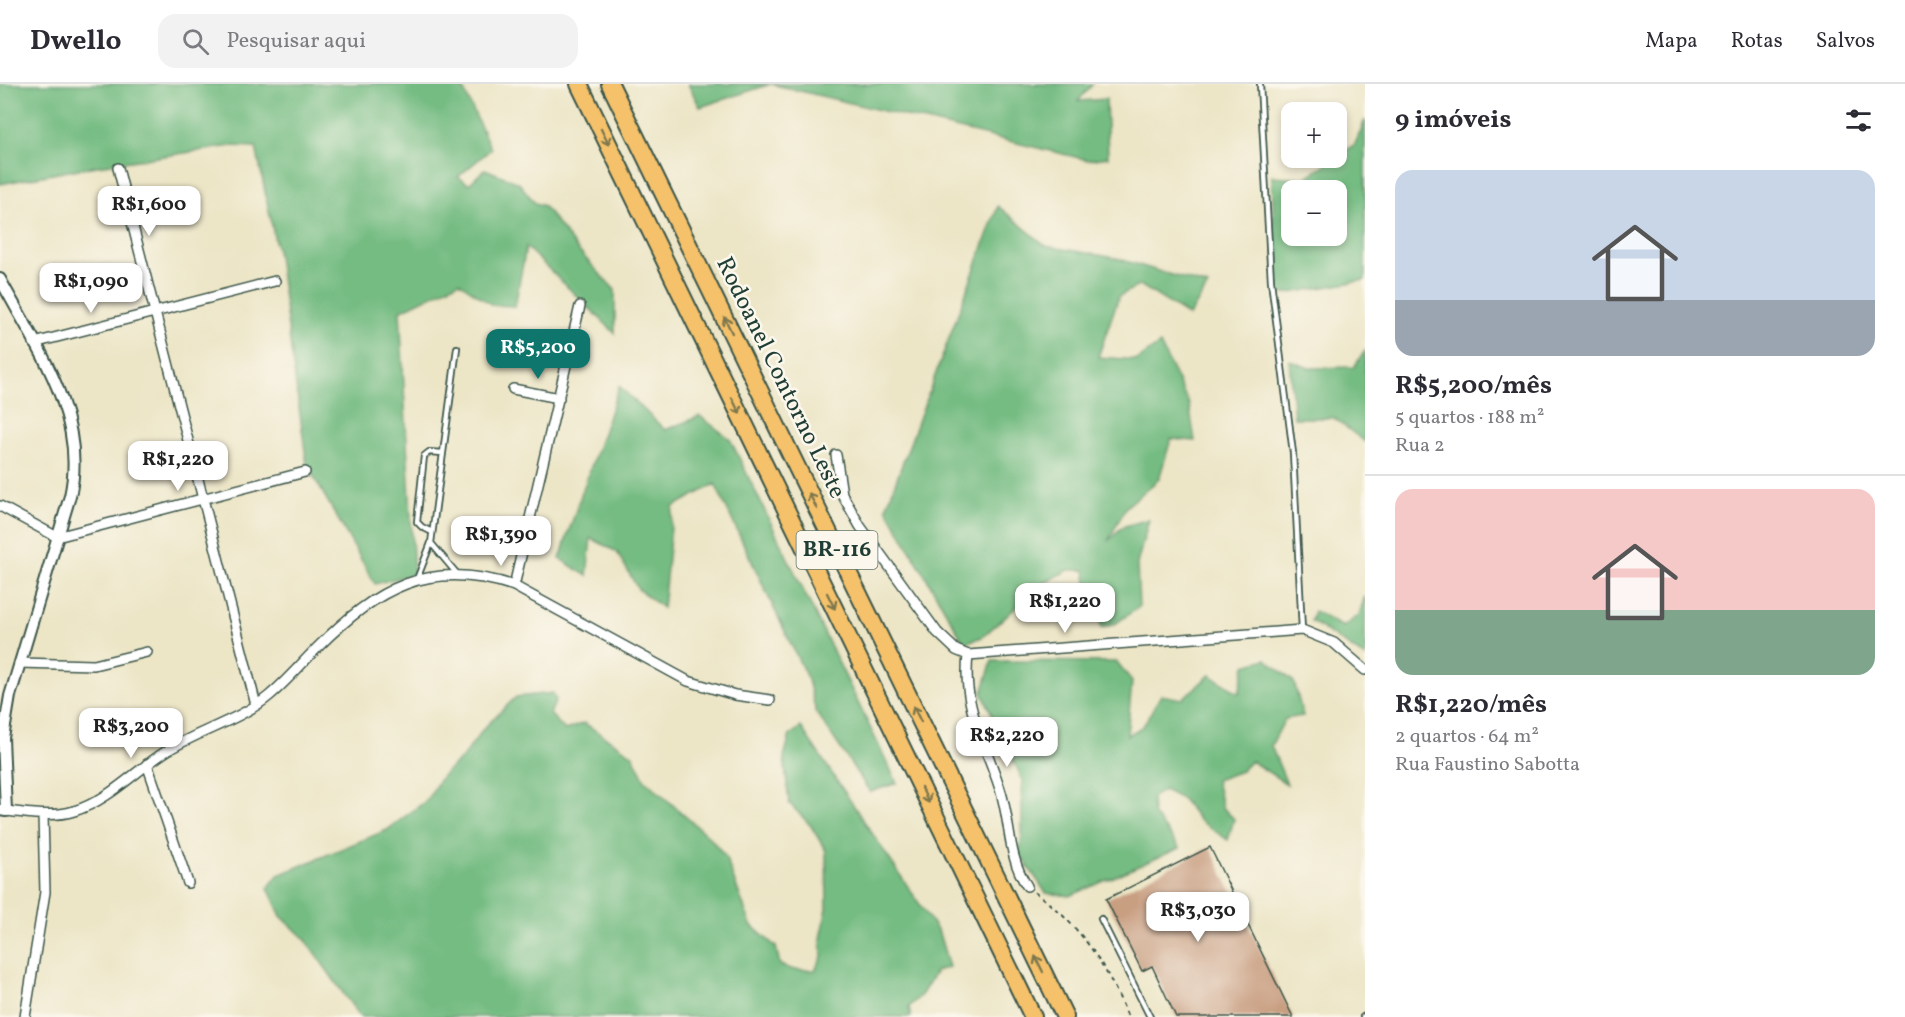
<!DOCTYPE html>
<html lang="pt">
<head>
<meta charset="utf-8">
<style>
	body { margin:0; font-family:Vollkorn,serif; background:#f2f2f3; color:#2b2b33; height:100vh; display:flex; flex-direction:column; font-size:22px; white-space:nowrap }
	* { box-sizing:border-box; margin:0 }
	p { font-size:20px; color:#7c7c81 }
	.icon { flex:none; width:33px; height:33px; fill:none; stroke:currentColor; stroke-width:2; stroke-linecap:round; stroke-linejoin:round }
	.map { position:relative; flex:1; overflow:hidden }
	.details { display:flex; flex-direction:column; background:#fff; width:540px }
	.details>* { flex:none }
	.buttons { position:absolute; left:1281px; top:18px; display:grid; gap:12px }
	.buttons a { display:grid; place-items:center; width:66px; height:66px; border-radius:12px; background:#fff; box-shadow:0 3px 9px #0003; font-size:30px }
	.price { position:absolute; translate:-50% -51px; padding:0 14px; border-radius:12px; background:#fff; color:#222; font-size:20px; line-height:39px; filter:drop-shadow(0 2px 3px #0008) }
	.price::after { content:''; position:absolute; left:50%; top:36px; width:18px; height:14px; margin-left:-9px; background:inherit; clip-path:polygon(0 0,100% 0,50% 100%) }
	.price.selected { background:#0f766e; color:#fff }
	ul { padding:0; list-style:none }
	li { display:grid; align-content:center; gap:12px; height:318px; padding:0 30px }
	li+li { border-top:2px solid #e1e1e2 }
	li span { display:grid; place-items:center; height:186px; border-radius:18px; color:#555 }
	li>.icon { margin-inline-start:auto }
	span .icon { width:108px; height:108px; fill:#fffc; stroke-width:1 }
	li b { font-size:26px }
	h2 { display:flex; justify-content:space-between; align-items:center; height:72px; padding:0 30px; font-size:26px }
	header { display:flex; align-items:center; gap:36px; box-sizing:border-box; height:84px; padding:0 30px; background:#fff; border-bottom:2px solid #e1e1e2 }
	header strong { font-size:28px }
	nav { display:flex; gap:33px; margin-inline-start:auto; font-size:21px }
	.search { width:420px; height:54px; background:#f2f2f3; display:flex; align-items:center; gap:15px; box-sizing:border-box; padding:0 21px; border-radius:18px; color:#7c7c81; font-size:22px }
	main { display:flex; flex:1; min-height:0 }
	.map>svg:first-child { display:block }
	.forest { fill:#74bc82; stroke:#4a7c5b; stroke-width:1.5; fill-rule:evenodd }
	.building { fill:#c99f82 }
	.lines { fill:none; stroke-linecap:round; stroke-linejoin:round }
	.service-casing { stroke:#3e564a; stroke-width:8 }
	.minor-casing { stroke:#3e564a; stroke-width:12 }
	.tertiary-casing { stroke:#3e564a; stroke-width:14 }
	.motorway-casing { stroke:#3e564a; stroke-width:20 }
	.path { stroke:#3e564a; stroke-width:2; stroke-dasharray:4.5 4.5; stroke-linecap:butt }
	.service { stroke:#fff; stroke-width:4.5 }
	.minor { stroke:#fff; stroke-width:9 }
	.tertiary { stroke:#fff; stroke-width:10 }
	.motorway { stroke:#f5c16b; stroke-width:16 }
	.oneway { stroke:#7f784d }
	.labels { text-anchor:middle; dominant-baseline:central; stroke-width:5; stroke-linejoin:round; paint-order:stroke }
	.shield { fill:#fbf7ec; stroke:#61756b; stroke-width:1.5 }
	.shield-label { font-size:22px; font-weight:bold; fill:#1f3d34 }
	.street-label { font-size:24px; fill:#1f3d34; stroke:#fbf7ec }
</style>
</head>
<body>
<header>
<strong>Dwello</strong>
<div class="search"><svg class="icon" aria-label="search" viewBox="0 0 24 24"><circle cx="10" cy="10" r="6"/><path d="M15 15l6 6"/></svg>Pesquisar aqui</div>
<nav><a>Mapa</a><a>Rotas</a><a>Salvos</a></nav>
</header>
<main>
<div class="map">
<svg width="1365" height="933" viewBox="0 0 1365 933">
	<rect width="100%" height="100%" fill="#fbf7ec"/>
	<filter id="ink" filterUnits="userSpaceOnUse"><feTurbulence type="fractalNoise" baseFrequency=".0167" numOctaves="2"/><feDisplacementMap in="SourceGraphic" scale="12" xChannelSelector="R" yChannelSelector="G"/><feConvolveMatrix kernelMatrix="1 2 1 2 8 2 1 2 1" color-interpolation-filters="sRGB"/></filter>
	<filter id="wash" filterUnits="userSpaceOnUse"><feTurbulence type="fractalNoise" baseFrequency=".008" numOctaves="4" result="noise"/><feDisplacementMap in="SourceGraphic" scale="24" xChannelSelector="R" yChannelSelector="G"/><feGaussianBlur stdDeviation="1.35" result="paint"/><feColorMatrix in="noise" values="0 0 0 0 0 0 0 0 0 0 0 0 0 0 0 0 0 1.4 0 .05"/><feComposite in="paint" operator="in"/></filter>
	<g filter="url(#wash)">
		<rect width="100%" height="100%" fill="#ece5c6"/>
		<!-- forest -->
		<path class="forest" d="M0,0h461l30,65 -33,28 11,7 16,-15 34,14 16,20 9,3 32,42 39,42v43l-89,-86 -11,59 -23,-1 -33,-23 -59,29 14,263 -39,10 -68,-119 -29,-209 -22,-109 -25,-1 -147,22 -84,16z
			M688,0h405l-15,17 28,-2 2,58 -20,3 -317,-76 -71,23z
			M1365,36v160l-81,14 -8,-3 -4,-115 33,2 50,-34zM1292,106h44v46h-44z
			M998,122l48,40 70,12 92,28 -19,30 -49,-31 -21,11 -21,61 39,3 23,-16 29,60 6,37 -24,-2 -12,40 -33,28 -18,34 14,-14 27,-8 -12,45 2,43 -24,17 -14,4 -2,-18 -9,-10 -5,-30h-17l-25,14 -61,53 -18,6 -78,-135z
			M1365,267v91l-31,-24h-40l-5,-58 20,8 45,-1z
			M619,302l46,44 35,-14 30,23 167,344 -27,9 -54,-80 -8,-32 -93,-196 -42,23 -10,101 -25,-19 -21,-37 -26,-14 -4,38 -27,-17c18,-59 40,-115 59,-173z
			M1365,512v61l-54,-36 3,-10 29,16 16,-12z
			M1266,575l28,23 9,34 -18,3 -14,27 16,38 -36,-23 -10,10 -25,9 6,27 12,12 -6,21 -28,-19 -18,-22 -18,-9 -12,7 1,17 27,34 -110,48 -24,-3 -27,-40 3,-17v-57l-40,-86 10,-32 125,1 15,19 -5,55 16,-10 18,-31 21,4 28,-24 29,18 6,-28z
			M553,609l3,7 -6,14 15,16 19,-7 48,31 13,26 66,59 14,17 26,69 25,22 4,18 14,5h21l7,-13 -1,-18 6,-31 -1,-57 -15,-25 -22,-23 -5,-46 6,-22 11,-8 138,206 10,34 -13,4 -14,23 -13,13 2,10h-551l-55,-78 -24,-23 -13,-28 10,-13 109,-45 40,-30 14,-23 23,-21 19,-27 33,-32z"/>
		<g id="blocks">
			<!-- building -->
			<path class="building" d="M1210,763l83,170h-117l-24,-51 -10,5 -36,-72z"/>
		</g>
	</g>
	<g filter="url(#ink)">
		<use href="#blocks" fill-opacity="0" stroke="#3e564a" stroke-width="1.5"/>
		<g class="lines">
			<defs>
				<path id="service" d="M1260,0l11,197 22,172 9,177
					M432,448l-10,-5 -5,-5 7,-66 5,-4 14,1
					M431,459l27,32
					M417,495l14,-36 26,-195
					M1101,835l49,98
					M1363,933l2,-1"/>
				<path id="minor" d="M118,84l138,537
					M34,259l241,-62
					M513,305l46,9
					M836,371l6,39 18,32 77,106 19,18 12,5 334,-25 32,13 31,27
					M0,422l57,31 248,-65
					M514,502l66,-280
					M968,571c-6,53 17,86 32,134 11,33 7,67 27,97
					M19,579l75,2 53,-13
					M147,680l41,119
					M6,727c22,2 46,7 68,0 34,-10 61,-40 91,-59 32,-21 74,-31 104,-56 17,-14 32,-32 48,-48 59,-60 112,-90 197,-62l174,95 47,14 35,5
					M25,933l20,-125 -2,-77"/>
				<path id="tertiary" d="M0,195c36,67 88,137 70,217l-60,200 -7,42 3,73 -6,-1"/>
				<path id="motorway" d="M579,0l454,933
					M610,0l455,933"/>
			</defs>
			<!-- service casing -->
			<use href="#service" class="service-casing"/>
			<!-- minor casing -->
			<use href="#minor" class="minor-casing"/>
			<!-- tertiary casing -->
			<use href="#tertiary" class="tertiary-casing"/>
			<!-- motorway casing -->
			<use href="#motorway" class="motorway-casing"/>
			<!-- path -->
			<path class="path" d="M1034,808c47,33 72,73 94,125"/>
			<!-- service -->
			<use href="#service" class="service"/>
			<!-- minor -->
			<use href="#minor" class="minor"/>
			<!-- tertiary -->
			<use href="#tertiary" class="tertiary"/>
			<!-- motorway -->
			<use href="#motorway" class="motorway"/>
		</g>
		<!-- one-way arrows -->
		<defs><path id="oneway-shaft" d="M-6 0H5M1.5-3L5.5 0L1.5 3" fill="none" stroke-width="1.6" stroke-linecap="round" stroke-linejoin="round" transform="scale(1.5)"/></defs>
		<g class="oneway">
			<use href="#oneway-shaft" transform="translate(605 53) rotate(64)"/>
			<use href="#oneway-shaft" transform="translate(728 241) rotate(-116)"/>
			<use href="#oneway-shaft" transform="translate(736 322) rotate(64)"/>
			<use href="#oneway-shaft" transform="translate(813 417) rotate(-116)"/>
			<use href="#oneway-shaft" transform="translate(831 517) rotate(64)"/>
			<use href="#oneway-shaft" transform="translate(917 630) rotate(-116)"/>
			<use href="#oneway-shaft" transform="translate(925 711) rotate(64)"/>
			<use href="#oneway-shaft" transform="translate(1039 880) rotate(-116)"/>
		</g>
	</g>
	<g class="labels">
		<!-- shield labels -->
		<rect class="shield" x="796.5" y="447" width="81" height="38" rx="4.5"/>
		<g class="shield-label">
			<text x="837" y="466">BR-116</text>
		</g>
		<!-- street labels -->
		<g class="street-label">
			<text transform="translate(780 294) rotate(64)">Rodoanel Contorno Leste</text>
		</g>
	</g>
</svg>
<div class="buttons">
<a>+</a>
<a>−</a>
</div>
<b class="price" style="left:149px;top:153px">R$1,600</b>
<b class="price" style="left:91px;top:230px">R$1,090</b>
<b class="price selected" style="left:538px;top:296px">R$5,200</b>
<b class="price" style="left:178px;top:408px">R$1,220</b>
<b class="price" style="left:501px;top:483px">R$1,390</b>
<b class="price" style="left:1065px;top:550px">R$1,220</b>
<b class="price" style="left:131px;top:675px">R$3,200</b>
<b class="price" style="left:1007px;top:684px">R$2,220</b>
<b class="price" style="left:1198px;top:859px">R$3,030</b>
</div>
<section class="details">
<h2>9 imóveis<svg class="icon" aria-label="filters" viewBox="0 0 24 24"><path d="M4 7h16M4 17h16"/><circle cx="9" cy="7" r="2"/><circle cx="15" cy="17" r="2"/></svg></h2>
<ul>
<li><span style="background:linear-gradient(#c9d6e8 70%,#9aa5b1 0)"><svg class="icon" aria-label="home" viewBox="0 0 24 24"><path d="M3 11l9-7 9 7M6 9v11h12V9"/></svg></span><div><b>R$5,200/mês</b><p>5 quartos · 188 m²</p><p>Rua 2</p></div></li>
<li><span style="background:linear-gradient(#f6c9c9 65%,#7fa58c 0)"><svg class="icon" aria-label="home" viewBox="0 0 24 24"><path d="M3 11l9-7 9 7M6 9v11h12V9"/></svg></span><div><b>R$1,220/mês</b><p>2 quartos · 64 m²</p><p>Rua Faustino Sabotta</p></div></li>
</ul>
</section>
</main>
</body>
</html>
